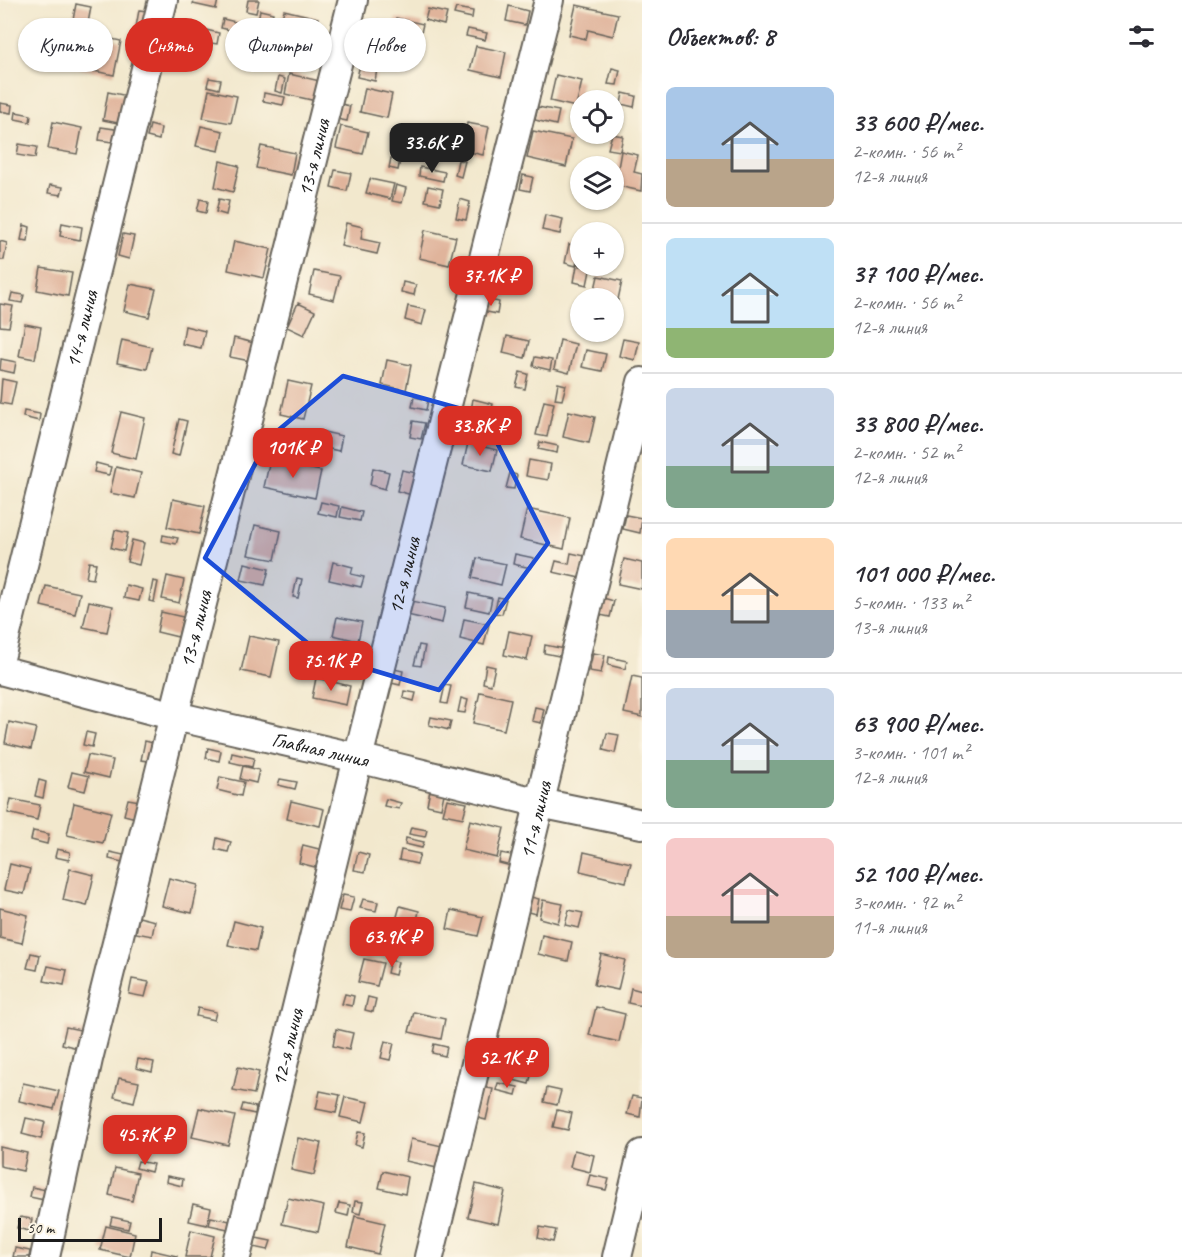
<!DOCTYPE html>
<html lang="ru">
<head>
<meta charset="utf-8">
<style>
	body { margin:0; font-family:Caveat,sans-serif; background:#f2f2f3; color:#2b2b33; height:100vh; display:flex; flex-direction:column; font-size:22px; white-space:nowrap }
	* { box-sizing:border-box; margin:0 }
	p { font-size:20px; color:#7c7c81 }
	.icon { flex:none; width:33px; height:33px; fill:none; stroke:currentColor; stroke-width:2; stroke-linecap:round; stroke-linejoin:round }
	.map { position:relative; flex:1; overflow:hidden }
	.drawer { display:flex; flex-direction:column; background:#fff; width:540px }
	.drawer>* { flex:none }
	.hud { position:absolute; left:18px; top:18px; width:534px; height:54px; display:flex; gap:12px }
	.fabs { position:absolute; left:570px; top:90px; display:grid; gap:12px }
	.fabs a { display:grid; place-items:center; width:54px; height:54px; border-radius:50%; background:#fff; box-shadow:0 2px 4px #0004; font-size:30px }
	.scale { position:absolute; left:18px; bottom:15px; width:144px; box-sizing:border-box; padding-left:6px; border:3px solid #1c1c1c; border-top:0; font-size:16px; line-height:21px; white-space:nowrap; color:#1c1c1c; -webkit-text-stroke:4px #fcf5e5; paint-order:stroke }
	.price { position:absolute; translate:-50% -51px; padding:0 14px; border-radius:12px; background:#d93025; color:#fff; font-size:20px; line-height:39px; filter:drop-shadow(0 2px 3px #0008) }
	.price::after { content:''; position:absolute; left:50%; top:36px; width:18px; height:14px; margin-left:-9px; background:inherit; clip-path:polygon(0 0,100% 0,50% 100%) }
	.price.current { background:#222; color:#fff }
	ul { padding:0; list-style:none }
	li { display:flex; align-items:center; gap:18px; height:150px; padding:0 24px }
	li+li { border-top:2px solid #e1e1e2 }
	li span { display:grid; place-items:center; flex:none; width:168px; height:120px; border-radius:9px; color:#555 }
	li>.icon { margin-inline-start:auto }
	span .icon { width:72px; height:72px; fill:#fffc; stroke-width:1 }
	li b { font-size:26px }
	h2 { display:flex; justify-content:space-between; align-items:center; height:72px; padding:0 24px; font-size:26px }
	.pill { padding:0 21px; border-radius:27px; background:#fff; box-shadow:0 2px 4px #0004; font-size:21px; line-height:54px }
	.pill.current { background:#d93025; color:#fff }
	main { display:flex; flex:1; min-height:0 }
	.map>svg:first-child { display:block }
	.building { fill:#e0b49b }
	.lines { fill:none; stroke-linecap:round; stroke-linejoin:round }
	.minor-casing { stroke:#67635a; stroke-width:32 }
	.minor { stroke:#fff; stroke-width:28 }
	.marked { fill:#1d4ed8; fill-opacity:0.2; stroke:#1d4ed8; stroke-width:4.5; stroke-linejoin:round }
	.labels { text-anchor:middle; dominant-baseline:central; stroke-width:4.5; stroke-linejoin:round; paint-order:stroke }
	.street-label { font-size:21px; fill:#1c1c1c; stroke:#fcf5e5 }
</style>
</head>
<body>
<main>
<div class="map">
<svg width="642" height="1257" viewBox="0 0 642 1257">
	<rect width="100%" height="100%" fill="#fcf5e5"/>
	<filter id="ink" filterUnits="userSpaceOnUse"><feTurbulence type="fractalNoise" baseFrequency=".0167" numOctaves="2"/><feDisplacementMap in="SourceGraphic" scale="12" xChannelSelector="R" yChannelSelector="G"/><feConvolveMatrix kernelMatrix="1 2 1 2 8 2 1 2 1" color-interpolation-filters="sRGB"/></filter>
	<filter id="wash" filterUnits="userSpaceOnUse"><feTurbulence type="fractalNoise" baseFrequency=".008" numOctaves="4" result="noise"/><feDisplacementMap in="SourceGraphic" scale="24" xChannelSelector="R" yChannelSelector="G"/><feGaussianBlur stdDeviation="1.35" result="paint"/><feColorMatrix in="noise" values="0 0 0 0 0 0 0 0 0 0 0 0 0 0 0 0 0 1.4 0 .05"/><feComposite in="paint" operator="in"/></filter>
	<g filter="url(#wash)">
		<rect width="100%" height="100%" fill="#f2e8cd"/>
		<g id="blocks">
			<!-- building -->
			<path class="building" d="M194,0h24l-2,9 -23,-5z
				M248,0h11l-3,13 -10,-2z
				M76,4l15,3 -3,16 -15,-3z
				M576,5l42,9 -5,22 -25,-6 -2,9 -17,-4z
				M509,6l19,5 -3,14 -19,-4z
				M456,8l17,3 -1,7 -18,-4z
				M428,9l19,4 -3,12 -19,-5z
				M139,10l8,1 -3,18 -8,-2z
				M260,10l13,3 -5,20 -12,-3z
				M284,10l34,8 -4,19 -35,-8z
				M396,18l27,6 -6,26 -26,-6z
				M223,19l17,4 -2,9 -17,-4z
				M202,29l17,4 -2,11 -18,-3z
				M468,29l19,4 -2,7 -19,-4z
				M38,31l17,3 -2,12 -17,-3z
				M102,37l19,4 -7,34 -35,-7 6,-28 16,3z
				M476,46l30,6 -5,25 -31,-7z
				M360,65l17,4 -2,12 -18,-4z
				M612,68l8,2 -3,15 -9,-1z
				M289,74l31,7 -4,20 -31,-7z
				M556,75l26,6 -6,26 -26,-6z
				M278,77l7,2 -3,14 -7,-2z
				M209,78l12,2 -2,9 -12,-3z
				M365,88l27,6 -5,24 -27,-6z
				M209,90l28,6 -6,27 -28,-5z
				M108,92l20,4 -5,28 -20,-4z
				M264,93l21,4 -2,8 -20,-4z
				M623,93l13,3 -2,11 -13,-3z
				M0,103l12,2 -1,8 -11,-2z
				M341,104l9,2 -3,15 -10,-2z
				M538,107l21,4 -3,14 -21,-5z
				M16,112l15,3 -1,7 -15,-3z
				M53,122l29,6 -5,26 -29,-5z
				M467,123l22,4 -6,28 -22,-5z
				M150,125l11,3 -2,12 -12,-3z
				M201,126l22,5 -4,20 -23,-5z
				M341,126l27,6 -5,22 -27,-6z
				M101,127l20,3 -2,13 -20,-3z
				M533,131l39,8 -6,28 -39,-9z
				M612,134l11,2 -3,15 -12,-2z
				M19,144l18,3 -2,11 -18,-3z
				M261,146l34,7 -4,22 -35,-7z
				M621,151l17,4 -4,17 8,2 -1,17 -27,-6v-18l4,1z
				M391,158l9,2 -2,10 -9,-2z
				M458,160l7,1 -4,16 -6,-2z
				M220,161l19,5 -6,26 -18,-5z
				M420,167l25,5 -2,9 -24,-5z
				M335,170l16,3 -4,18 -16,-4z
				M523,175l10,2 -3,14 -10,-2z
				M370,179l24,5 -4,15 -24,-6z
				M50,185l13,2 -2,8 -13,-2z
				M396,185l10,3 -4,15 -10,-2z
				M428,186l15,3 -3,15 -15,-3z
				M200,199l8,2 -2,12 -9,-2z
				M219,199l10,2 -3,14 -10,-3z
				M460,199l10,3 -4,18 -10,-2z
				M545,215l18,4 -3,15 -18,-4z
				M62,223l20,4 -2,13 -20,-4z
				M346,223l17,4 -2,12 19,4 -3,11 -36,-8z
				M24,225l6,2 -2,14 -7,-1z
				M425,230l31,7 -7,28 -30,-7z
				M123,234l11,2 -5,23 -11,-3z
				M0,241l7,2 -3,17h-4z
				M234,241l37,8 -7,29 -36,-8z
				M569,244l11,3 -4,19 -11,-3z
				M461,258l15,3 -4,17 -15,-3z
				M578,260h2v6h11l-4,19 -13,-3z
				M41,268l31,5 -4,23 -31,-6z
				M314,271l26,5 -6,24 -25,-6z
				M598,276l24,5 -6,28 -2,-1v-10h-21z
				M403,282l13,3 -2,10 -13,-3z
				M130,284l26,5 -7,28 -25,-6z
				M12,293l12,2 -2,8 -12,-2z
				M485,299l14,3 -2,12 -15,-3z
				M298,303l17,8 -11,24 -17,-8z
				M0,304l13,2 -4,21 -9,-1z
				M408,306l18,4 -4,15 -17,-5z
				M25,324l16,3 -6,32 -16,-3z
				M185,326l20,5 -4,17 -19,-4z
				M507,336l22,5 -4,17 -22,-5z
				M234,338l20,5 -4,18 -20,-4z
				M623,339l16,3 -4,18 -16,-4z
				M122,340l30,7 -5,22 -30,-6z
				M560,340l16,4 -7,29 -15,-4z
				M586,350l20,4 -4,17 -20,-4z
				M535,357l17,3 -2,10 -17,-4z
				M1,359l15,3 -2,11 -14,-3z
				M387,360l24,5 -5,25 -24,-5z
				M520,372l8,2 -3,15 -9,-2z
				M2,379l14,3 -5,23 -11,-2z
				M288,381l23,5 -8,33 -22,-5z
				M558,383l8,2 -4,15 -7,-1z
				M414,397l14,3 -2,10 -14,-3z
				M473,399l20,5 -4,17 -19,-4z
				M544,401l10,2 -7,34 -11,-2z
				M24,411l16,3 -1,7 -16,-4z
				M569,411l26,6 -6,26 -26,-6z
				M121,412l24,6 -9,41 -25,-6z
				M179,419l8,2 -8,35 -8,-2z
				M413,421l12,2 -4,16 -11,-2z
				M476,421l13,3 -3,13 -13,-3z
				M324,432l18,4 -3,15 -18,-4z
				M540,442l18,4 -1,7 -19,-4z
				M468,443l29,7 -5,21 -29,-6z
				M270,460l51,11 -6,27 -51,-11z
				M529,460l22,4 -3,16 -22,-4z
				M96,463l15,4 -2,8 -15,-3z
				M116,467l25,6 -6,25 -25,-5z
				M373,468l16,4 -4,17 -15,-4z
				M402,470l19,4 -5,22 -19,-5z
				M510,473l7,2 -3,14 -8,-1z
				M173,499l32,7 -6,28 -32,-7z
				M321,502l18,4 -2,11 -19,-4z
				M342,507l20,5 -2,9 -20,-4z
				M527,509l43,9 -6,31 -44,-10z
				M626,515l16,3 -2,15 -17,-4z
				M255,525l26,6 -6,29 -27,-5z
				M115,530l13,3 -4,18 -13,-3z
				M163,535l15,3 -2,6 -14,-3z
				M132,540l12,3 -5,22 -12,-3z
				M571,553l14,3 -5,22 -27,-6 3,-11 13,3z
				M515,554l19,4 -3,10 -18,-4z
				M477,558l29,6 -5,21 -29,-7z
				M624,559l18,4v26l-24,-5z
				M89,562l7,1 -3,16 -7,-1z
				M333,562l20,5 -2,7 13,3 -3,10 -32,-7z
				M245,563l24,6 -4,16 -24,-5z
				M167,576l17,4 -5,23 -17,-4z
				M297,578l5,1 -4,19 -5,-1z
				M153,581l5,1 -4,20 -5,-1z
				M126,585l16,4 -3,12 -15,-3z
				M46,586l34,7 -5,21 -34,-8z
				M469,593l23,5 -3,14 -23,-5z
				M498,597l8,2 -4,15 -8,-1z
				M603,598l11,3 -4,16 -10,-2z
				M407,600l38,8 -3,15 -39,-9z
				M89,601l24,5 -6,26 -24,-5z
				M161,612l22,5 -5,20 -21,-5z
				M337,617l25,5 -4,19 -25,-6z
				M464,619l25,5 -5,21 -24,-6z
				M509,631l23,5 -5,24 -23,-5z
				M249,636l30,6 -8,35 -30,-6z
				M419,645l6,1 -4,20 -7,-1z
				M545,645l20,4 -1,8 -20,-4z
				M593,653l12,2 -4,18 -12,-2z
				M326,657l18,4 -3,10 -18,-4z
				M609,657l18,4 -2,8 -17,-4z
				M486,665l9,2 -4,18 -8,-2z
				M390,668l13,3 -3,14 -13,-3z
				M632,676l10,2v39l-18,-4z
				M316,678l34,8 -4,19 -34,-7z
				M445,685l6,1 -4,18 -6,-1z
				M404,691l12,2 -2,8 -11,-3z
				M480,692l31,7 -7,31 -31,-7z
				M461,698l7,2 -3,13 -7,-1z
				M535,707l9,2 -3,14 -9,-2z
				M431,717l20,4 -2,9 -20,-5z
				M9,722l27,6 -5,21 -26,-6z
				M86,732l9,2 -3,13 -9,-2z
				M607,733l12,2 -4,18 -12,-3z
				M145,741l8,2 -5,18 -7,-1z
				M208,748l13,3 -2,10 -13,-3z
				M232,753l22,5 -2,9 -22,-5z
				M88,755l25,5 -4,18 -25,-6z
				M243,766l16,4 -3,13 -16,-4z
				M72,772l17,4 -4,15 -17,-4z
				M220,777l24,5 -3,14 -24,-6z
				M280,779l17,3 -2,7 -17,-4z
				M39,780l7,2 -3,16 -8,-2z
				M430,790l14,4 -3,14 -14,-3z
				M11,799l29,6 -3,15 -29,-7z
				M128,799l12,2 -4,17 -12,-3z
				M386,799l15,4 -2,6 -15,-3z
				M447,799l20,4 -4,15 -20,-4z
				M291,801l33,8 -4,17 -33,-7z
				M74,803l37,9 -8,31 -36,-8z
				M470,820l34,8 -7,30 -34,-8z
				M411,827l16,3 -2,7 -16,-3z
				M33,831l16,3 -2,10 -16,-4z
				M217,838l14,4 -3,10 -13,-3z
				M406,838l18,4 -2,6 -17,-4z
				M303,845l20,5 -4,18 -20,-5z
				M57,849l13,3 -1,8 -14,-3z
				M401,850l19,4 -3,10 -18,-4z
				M110,852l18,4 -1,7 -18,-4z
				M358,852l11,3 -4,17 -11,-2z
				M584,852l47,11 -5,19 -46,-11z
				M501,853l16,3 -2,11 -16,-4z
				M10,864l20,5 -6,25 -20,-4z
				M70,869l24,6 -7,31 -24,-6z
				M169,878l29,7 -6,28 -30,-7z
				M343,895l11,2 -4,15 -11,-2z
				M523,895l16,4 -3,15 -16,-4z
				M363,899l15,3 -2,9 -16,-3z
				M543,900l20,4 -5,19 -19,-5z
				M400,906l19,5 -3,14 -20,-5z
				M0,908l28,7 -6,28 -22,-5z
				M451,910l32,7 -5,19 -31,-7z
				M569,910l14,3 -4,15 -14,-3z
				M139,917l16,4 -3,15 -16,-3z
				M234,921l27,7 -5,23 -28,-6z
				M388,934l17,4 -3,11 -17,-3z
				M542,935l30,7 -4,19 -30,-7z
				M31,953l9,2 -3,15 -10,-2z
				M601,954l24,6 -7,30 -24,-5z
				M364,959l19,4 -6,23 -19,-4z
				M390,960l8,2 -3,13 -8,-2z
				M48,966l19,4 -3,15 -20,-4z
				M132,979l17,3 -4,15 -16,-3z
				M631,988l11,3v15l-14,-3z
				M345,994l9,2 -2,10 -10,-2z
				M368,997l8,2 -3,13 -8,-2z
				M596,1007l29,7 -6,28 -30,-7z
				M198,1008l18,4 -2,8 -18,-4z
				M414,1012l31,7 -4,20 -32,-7z
				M66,1027l19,4 -4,18 -19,-5z
				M336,1029l17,4 -4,17 -16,-4z
				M385,1041l9,2 -4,17 -9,-2z
				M434,1044l13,3 -2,9 -13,-3z
				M511,1052l24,6 -6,26 -24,-6z
				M138,1059l16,3 -2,10 -16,-4z
				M238,1067l21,5 -5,22 -21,-4z
				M119,1078l20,4 -5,20 -20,-5z
				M23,1083l36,8 -5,18 -35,-8z
				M498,1083l20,4 -2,8 -20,-5z
				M481,1087l12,2 -7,31 -12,-3z
				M547,1088l14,3 -4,14 -13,-3z
				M320,1091l20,4 -4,18 -20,-4z
				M632,1096l10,2 -2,19 -13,-3z
				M345,1097l23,5 -5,20 -23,-5z
				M243,1104l13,3 -1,7 -14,-3z
				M199,1108l36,8 -7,29 -36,-8z
				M557,1110l15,3 -4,17 -15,-3z
				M26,1118l19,4 -4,17 -19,-5z
				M358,1132l7,1 -3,14 -7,-2z
				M298,1138l23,5 -7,32 -23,-5z
				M411,1139l31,7 -5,22 -31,-7z
				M0,1147l27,6 -4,18 -23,-5z
				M574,1150l20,5 -4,17 -20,-5z
				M138,1161l15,3 -2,8 -15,-4z
				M115,1168l23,5 -6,28 -23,-6z
				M383,1171l25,6 -3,17 -26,-6z
				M590,1175l19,4 -3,11 -19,-4z
				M167,1176l16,3 -1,7 -16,-4z
				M476,1184l29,7 -7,33 -30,-7z
				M32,1187l14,3 -2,10 -14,-3z
				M288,1198l36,8 -6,26 -36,-8z
				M355,1201l8,1 -3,12 -7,-2z
				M339,1203l11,2 -2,11 -12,-3z
				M193,1204l18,4 -4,17 -18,-4z
				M355,1216l30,7 -7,31 -30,-7z
				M20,1217l12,2 -3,12 -12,-3z
				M112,1217l18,4 -2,8 -18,-4z
				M211,1217l19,4 -2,8 -19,-4z
				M106,1226l29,7 -5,24 -30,-7z
				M540,1227l16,3 -3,12 -15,-4z
				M191,1230l24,6 -5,21h-25z
				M256,1238l15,3 -3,9 -14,-3z
				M15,1248l15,3 -1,6h-16z
				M151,1250l26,6v1h-27z"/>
		</g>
	</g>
	<g filter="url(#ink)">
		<use href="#blocks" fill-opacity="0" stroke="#67635a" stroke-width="1.5"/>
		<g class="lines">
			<defs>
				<g id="minor">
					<path id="s1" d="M0,658l163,-658"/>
					<path id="s2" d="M0,670l175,46 183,42 182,45 102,21"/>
					<path id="s3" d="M45,1257l43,-198 265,-1059"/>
					<path id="s4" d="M236,1257l122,-499 191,-758"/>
					<path id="s5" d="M429,1257l213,-875"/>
					<path d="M617,1257l25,-103"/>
				</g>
			</defs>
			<!-- minor casing -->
			<use href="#minor" class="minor-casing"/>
			<!-- minor -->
			<use href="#minor" class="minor"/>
		</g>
	</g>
	<!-- marked area -->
	<path class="marked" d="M343,376l140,39 65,128 -109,147 -117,-35 -117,-97 64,-120z"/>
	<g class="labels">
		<!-- street labels -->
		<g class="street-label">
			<text stroke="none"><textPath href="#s3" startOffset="1132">13-я линия</textPath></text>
			<text stroke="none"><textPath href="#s1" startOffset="339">14-я линия</textPath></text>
			<text stroke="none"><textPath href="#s4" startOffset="702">12-я линия</textPath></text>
			<text stroke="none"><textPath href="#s3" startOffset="646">13-я линия</textPath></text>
			<text stroke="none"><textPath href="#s2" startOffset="330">Главная линия</textPath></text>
			<text stroke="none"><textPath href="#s5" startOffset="450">11-я линия</textPath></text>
			<text stroke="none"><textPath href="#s4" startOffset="216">12-я линия</textPath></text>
		</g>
	</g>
</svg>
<div class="fabs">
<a><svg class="icon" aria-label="locate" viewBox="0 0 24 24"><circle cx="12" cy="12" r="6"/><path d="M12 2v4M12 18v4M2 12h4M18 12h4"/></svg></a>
<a><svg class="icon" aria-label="layers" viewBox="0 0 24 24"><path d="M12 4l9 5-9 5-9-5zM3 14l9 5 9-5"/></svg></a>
<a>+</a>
<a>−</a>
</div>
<div class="scale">50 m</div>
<b class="price current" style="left:432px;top:174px">33.6K ₽</b>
<b class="price" style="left:491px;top:307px">37.1K ₽</b>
<b class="price" style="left:480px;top:457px">33.8K ₽</b>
<b class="price" style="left:293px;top:479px">101K ₽</b>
<b class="price" style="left:331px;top:692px">75.1K ₽</b>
<b class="price" style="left:392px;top:968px">63.9K ₽</b>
<b class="price" style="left:507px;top:1089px">52.1K ₽</b>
<b class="price" style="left:145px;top:1166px">45.7K ₽</b>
<div class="hud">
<a class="pill">Купить</a>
<a class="pill current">Снять</a>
<a class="pill">Фильтры</a>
<a class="pill">Новое</a>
</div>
</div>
<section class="drawer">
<h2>Объектов: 8<svg class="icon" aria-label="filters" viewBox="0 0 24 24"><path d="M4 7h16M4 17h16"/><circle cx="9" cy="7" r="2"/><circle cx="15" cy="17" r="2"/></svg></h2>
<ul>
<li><span style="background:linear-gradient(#a9c7e8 60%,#b9a48a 0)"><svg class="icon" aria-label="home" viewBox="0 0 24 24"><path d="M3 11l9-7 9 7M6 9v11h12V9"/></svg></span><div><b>33 600 ₽/мес.</b><p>2-комн. · 56 m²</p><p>12-я линия</p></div></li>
<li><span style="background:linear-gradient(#bfe0f5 75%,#8fb573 0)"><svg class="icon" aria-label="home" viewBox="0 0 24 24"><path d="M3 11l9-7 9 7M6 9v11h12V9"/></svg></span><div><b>37 100 ₽/мес.</b><p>2-комн. · 56 m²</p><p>12-я линия</p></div></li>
<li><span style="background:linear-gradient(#c9d6e8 65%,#7fa58c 0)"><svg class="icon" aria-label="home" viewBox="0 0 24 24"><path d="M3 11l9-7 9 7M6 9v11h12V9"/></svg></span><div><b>33 800 ₽/мес.</b><p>2-комн. · 52 m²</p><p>12-я линия</p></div></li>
<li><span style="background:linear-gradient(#ffd9b3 60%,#9aa5b1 0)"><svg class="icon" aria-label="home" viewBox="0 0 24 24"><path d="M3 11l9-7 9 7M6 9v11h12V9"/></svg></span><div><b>101 000 ₽/мес.</b><p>5-комн. · 133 m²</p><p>13-я линия</p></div></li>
<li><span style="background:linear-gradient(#c9d6e8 60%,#7fa58c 0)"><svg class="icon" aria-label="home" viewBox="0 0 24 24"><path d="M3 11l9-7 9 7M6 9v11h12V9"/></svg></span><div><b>63 900 ₽/мес.</b><p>3-комн. · 101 m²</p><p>12-я линия</p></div></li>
<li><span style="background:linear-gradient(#f6c9c9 65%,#b9a48a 0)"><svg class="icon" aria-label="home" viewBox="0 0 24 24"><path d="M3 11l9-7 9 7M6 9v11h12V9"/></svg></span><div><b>52 100 ₽/мес.</b><p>3-комн. · 92 m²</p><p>11-я линия</p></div></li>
</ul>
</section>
</main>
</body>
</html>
